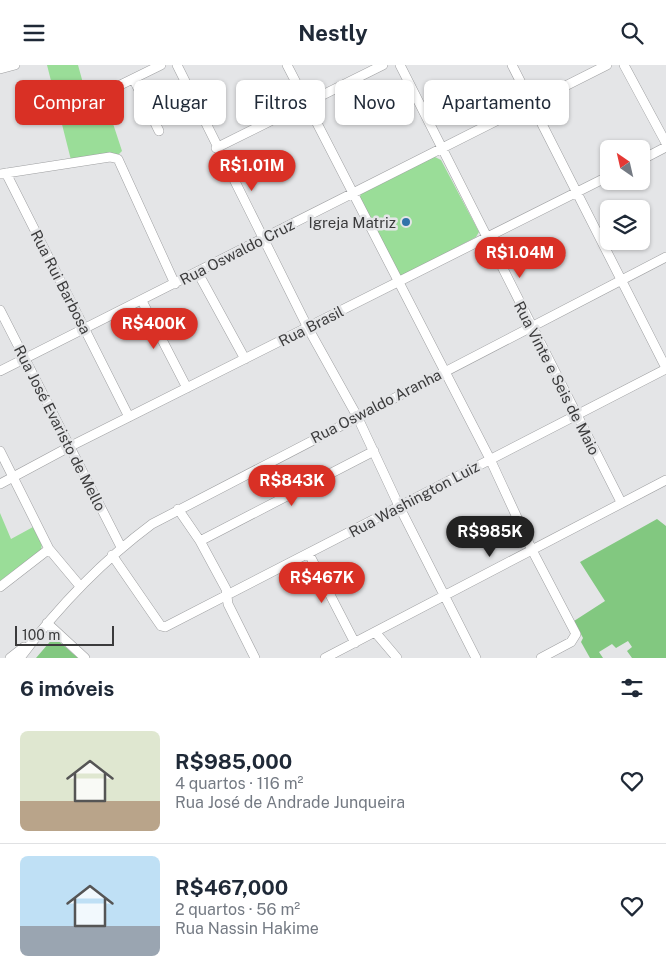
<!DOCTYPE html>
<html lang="pt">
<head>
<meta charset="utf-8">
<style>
	body { margin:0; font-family:"Public Sans",sans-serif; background:#f6f6f7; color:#1f2937; height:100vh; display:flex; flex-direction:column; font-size:19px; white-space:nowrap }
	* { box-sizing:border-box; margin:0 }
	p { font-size:16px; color:#747a83 }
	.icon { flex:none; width:28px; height:28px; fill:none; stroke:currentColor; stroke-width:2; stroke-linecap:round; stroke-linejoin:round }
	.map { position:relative; height:593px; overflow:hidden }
	.sheet { display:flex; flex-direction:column; background:#fff; flex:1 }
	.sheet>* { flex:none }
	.hud { position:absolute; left:15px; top:15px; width:636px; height:45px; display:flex; gap:10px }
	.needle { width:32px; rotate:326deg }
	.fabs { position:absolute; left:600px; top:75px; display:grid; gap:10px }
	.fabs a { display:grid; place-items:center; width:50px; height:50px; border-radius:8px; background:#fff; box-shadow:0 1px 4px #0004; font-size:25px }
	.scale { position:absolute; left:15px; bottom:12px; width:99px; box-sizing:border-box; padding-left:5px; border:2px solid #3b3b3c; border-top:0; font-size:14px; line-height:18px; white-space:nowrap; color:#3b3b3c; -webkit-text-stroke:4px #e4e5e7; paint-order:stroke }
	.price { position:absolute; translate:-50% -42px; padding:0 11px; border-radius:18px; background:#d93025; color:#fff; font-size:16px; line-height:32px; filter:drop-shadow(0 1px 2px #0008) }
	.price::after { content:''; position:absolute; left:50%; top:30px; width:15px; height:11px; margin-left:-8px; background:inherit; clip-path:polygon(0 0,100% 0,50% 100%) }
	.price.on { background:#222; color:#fff }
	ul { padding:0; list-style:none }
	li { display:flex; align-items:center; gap:15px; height:125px; padding:0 20px }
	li+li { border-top:1px solid #e0e1e3 }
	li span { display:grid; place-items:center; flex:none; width:140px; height:100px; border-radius:8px; color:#555 }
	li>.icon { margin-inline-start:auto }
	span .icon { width:60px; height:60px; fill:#fffc; stroke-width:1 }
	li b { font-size:21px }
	h2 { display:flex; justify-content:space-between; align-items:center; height:60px; padding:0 20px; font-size:21px }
	.pill { padding:0 18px; border-radius:8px; background:#fff; box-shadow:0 1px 4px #0004; font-size:18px; line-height:45px }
	.pill.on { background:#d93025; color:#fff }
	header { display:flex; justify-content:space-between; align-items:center; height:65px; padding:0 20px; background:#fff; font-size:22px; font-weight:700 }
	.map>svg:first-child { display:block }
	.green { fill:#9add98 }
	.forest { fill:#82c880 }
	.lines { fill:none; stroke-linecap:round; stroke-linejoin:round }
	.minor-casing { stroke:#9e9fa1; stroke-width:10 }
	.minor { stroke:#fff; stroke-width:9 }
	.poi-dot { fill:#3173a9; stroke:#e4e5e7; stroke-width:2 }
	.labels { text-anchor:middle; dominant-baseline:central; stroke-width:5; stroke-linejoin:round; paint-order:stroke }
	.poi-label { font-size:15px; fill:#3b3b3c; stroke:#e4e5e7; text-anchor:end }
	.street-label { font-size:15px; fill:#3b3b3c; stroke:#e4e5e7 }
</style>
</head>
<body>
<header><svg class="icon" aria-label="menu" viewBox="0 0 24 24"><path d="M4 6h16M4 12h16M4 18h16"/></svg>Nestly<svg class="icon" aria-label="search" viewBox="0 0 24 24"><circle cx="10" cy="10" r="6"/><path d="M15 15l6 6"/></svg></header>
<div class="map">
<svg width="666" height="593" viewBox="0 0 666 593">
	<rect width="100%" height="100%" fill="#e4e5e7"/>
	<!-- green -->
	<path class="green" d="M47,0h31l8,29 18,2 18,55 -4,4 -4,-2 -43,7z
		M433,91l8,4 38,72 -3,5 -75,40 -42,-76 2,-8z
		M0,448l11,26 22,-12 9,17 -1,6 -41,31z"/>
	<!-- forest -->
	<path class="forest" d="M657,454l9,7v132h-34l-5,-7 5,-4 -4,-6 -12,7 -4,-4 -13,8 4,6h-13l-9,-16 2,-4 -9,-17 31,-20 -25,-39z
		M54,572l24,21h-42z"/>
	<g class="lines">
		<defs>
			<path id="minor" d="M177,0l131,263 49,88 42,90 77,152
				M287,0l203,394 42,91 44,84 -5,8 -30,16
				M400,0l221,437
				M512,0l154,303
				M624,0l42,78
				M0,4l15,-4
				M134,15l25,51
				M65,40l39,-12 57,-28
				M216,83l167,-83
				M641,95l25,-13
				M6,108l123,244
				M0,109l110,-17 8,2 57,125
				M198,208l47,86
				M142,236l45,87
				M0,245l121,237
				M0,306l607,-306
				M0,386l49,98 31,37
				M0,419l71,-38 538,-270
				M178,444l22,32 26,48 2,15 27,54
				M200,476l174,-90
				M309,489l46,89
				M112,490l49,71 4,1 501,-258
				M0,522l49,-38
				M47,558l38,35
				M375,567l22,26
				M10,593l14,-11
				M20,593c38,-51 81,-96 132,-134l514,-267
				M325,593l341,-178"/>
		</defs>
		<!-- minor casing -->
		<use href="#minor" class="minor-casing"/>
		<!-- minor -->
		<use href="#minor" class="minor"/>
	</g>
	<!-- markers -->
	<circle class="poi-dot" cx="406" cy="157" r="5"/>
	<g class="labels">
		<!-- poi labels -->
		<g class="poi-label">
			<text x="396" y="157">Igreja Matriz</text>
		</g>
		<!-- street labels -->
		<g class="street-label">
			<text transform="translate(237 187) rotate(-27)">Rua Oswaldo Cruz</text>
			<text transform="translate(61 217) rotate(63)">Rua Rui Barbosa</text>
			<text transform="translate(311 261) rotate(-27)">Rua Brasil</text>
			<text transform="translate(557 313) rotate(63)">Rua Vinte e Seis de Maio</text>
			<text transform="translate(376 341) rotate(-27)">Rua Oswaldo Aranha</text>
			<text transform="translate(60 363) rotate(63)">Rua José Evaristo de Mello</text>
			<text transform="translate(414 434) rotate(-28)">Rua Washington Luiz</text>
		</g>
	</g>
</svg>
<div class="fabs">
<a><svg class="needle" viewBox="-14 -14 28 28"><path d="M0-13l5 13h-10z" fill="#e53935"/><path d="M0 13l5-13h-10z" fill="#747a83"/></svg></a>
<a><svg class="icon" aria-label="layers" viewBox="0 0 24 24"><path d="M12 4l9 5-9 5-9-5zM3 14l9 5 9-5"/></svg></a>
</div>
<div class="scale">100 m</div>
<b class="price" style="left:252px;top:127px">R$1.01M</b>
<b class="price" style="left:520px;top:214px">R$1.04M</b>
<b class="price" style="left:154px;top:285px">R$400K</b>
<b class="price" style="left:292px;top:442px">R$843K</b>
<b class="price on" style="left:490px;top:493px">R$985K</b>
<b class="price" style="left:322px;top:539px">R$467K</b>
<div class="hud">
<a class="pill on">Comprar</a>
<a class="pill">Alugar</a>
<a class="pill">Filtros</a>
<a class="pill">Novo</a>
<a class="pill">Apartamento</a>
</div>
</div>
<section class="sheet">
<h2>6 imóveis<svg class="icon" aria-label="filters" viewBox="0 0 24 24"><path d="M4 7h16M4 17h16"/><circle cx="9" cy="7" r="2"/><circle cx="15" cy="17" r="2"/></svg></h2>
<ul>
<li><span style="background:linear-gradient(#dfe7d0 70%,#b9a48a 0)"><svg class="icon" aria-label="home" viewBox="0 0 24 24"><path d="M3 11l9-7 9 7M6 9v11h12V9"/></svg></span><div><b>R$985,000</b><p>4 quartos · 116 m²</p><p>Rua José de Andrade Junqueira</p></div><svg class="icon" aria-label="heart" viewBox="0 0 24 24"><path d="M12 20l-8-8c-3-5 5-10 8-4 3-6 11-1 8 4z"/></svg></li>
<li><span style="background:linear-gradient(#bfe0f5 70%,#9aa5b1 0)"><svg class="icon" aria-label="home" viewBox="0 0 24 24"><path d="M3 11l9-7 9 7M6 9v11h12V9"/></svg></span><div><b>R$467,000</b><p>2 quartos · 56 m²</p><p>Rua Nassin Hakime</p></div><svg class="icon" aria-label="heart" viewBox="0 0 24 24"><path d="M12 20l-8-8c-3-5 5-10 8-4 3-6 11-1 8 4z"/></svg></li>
</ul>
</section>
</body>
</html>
